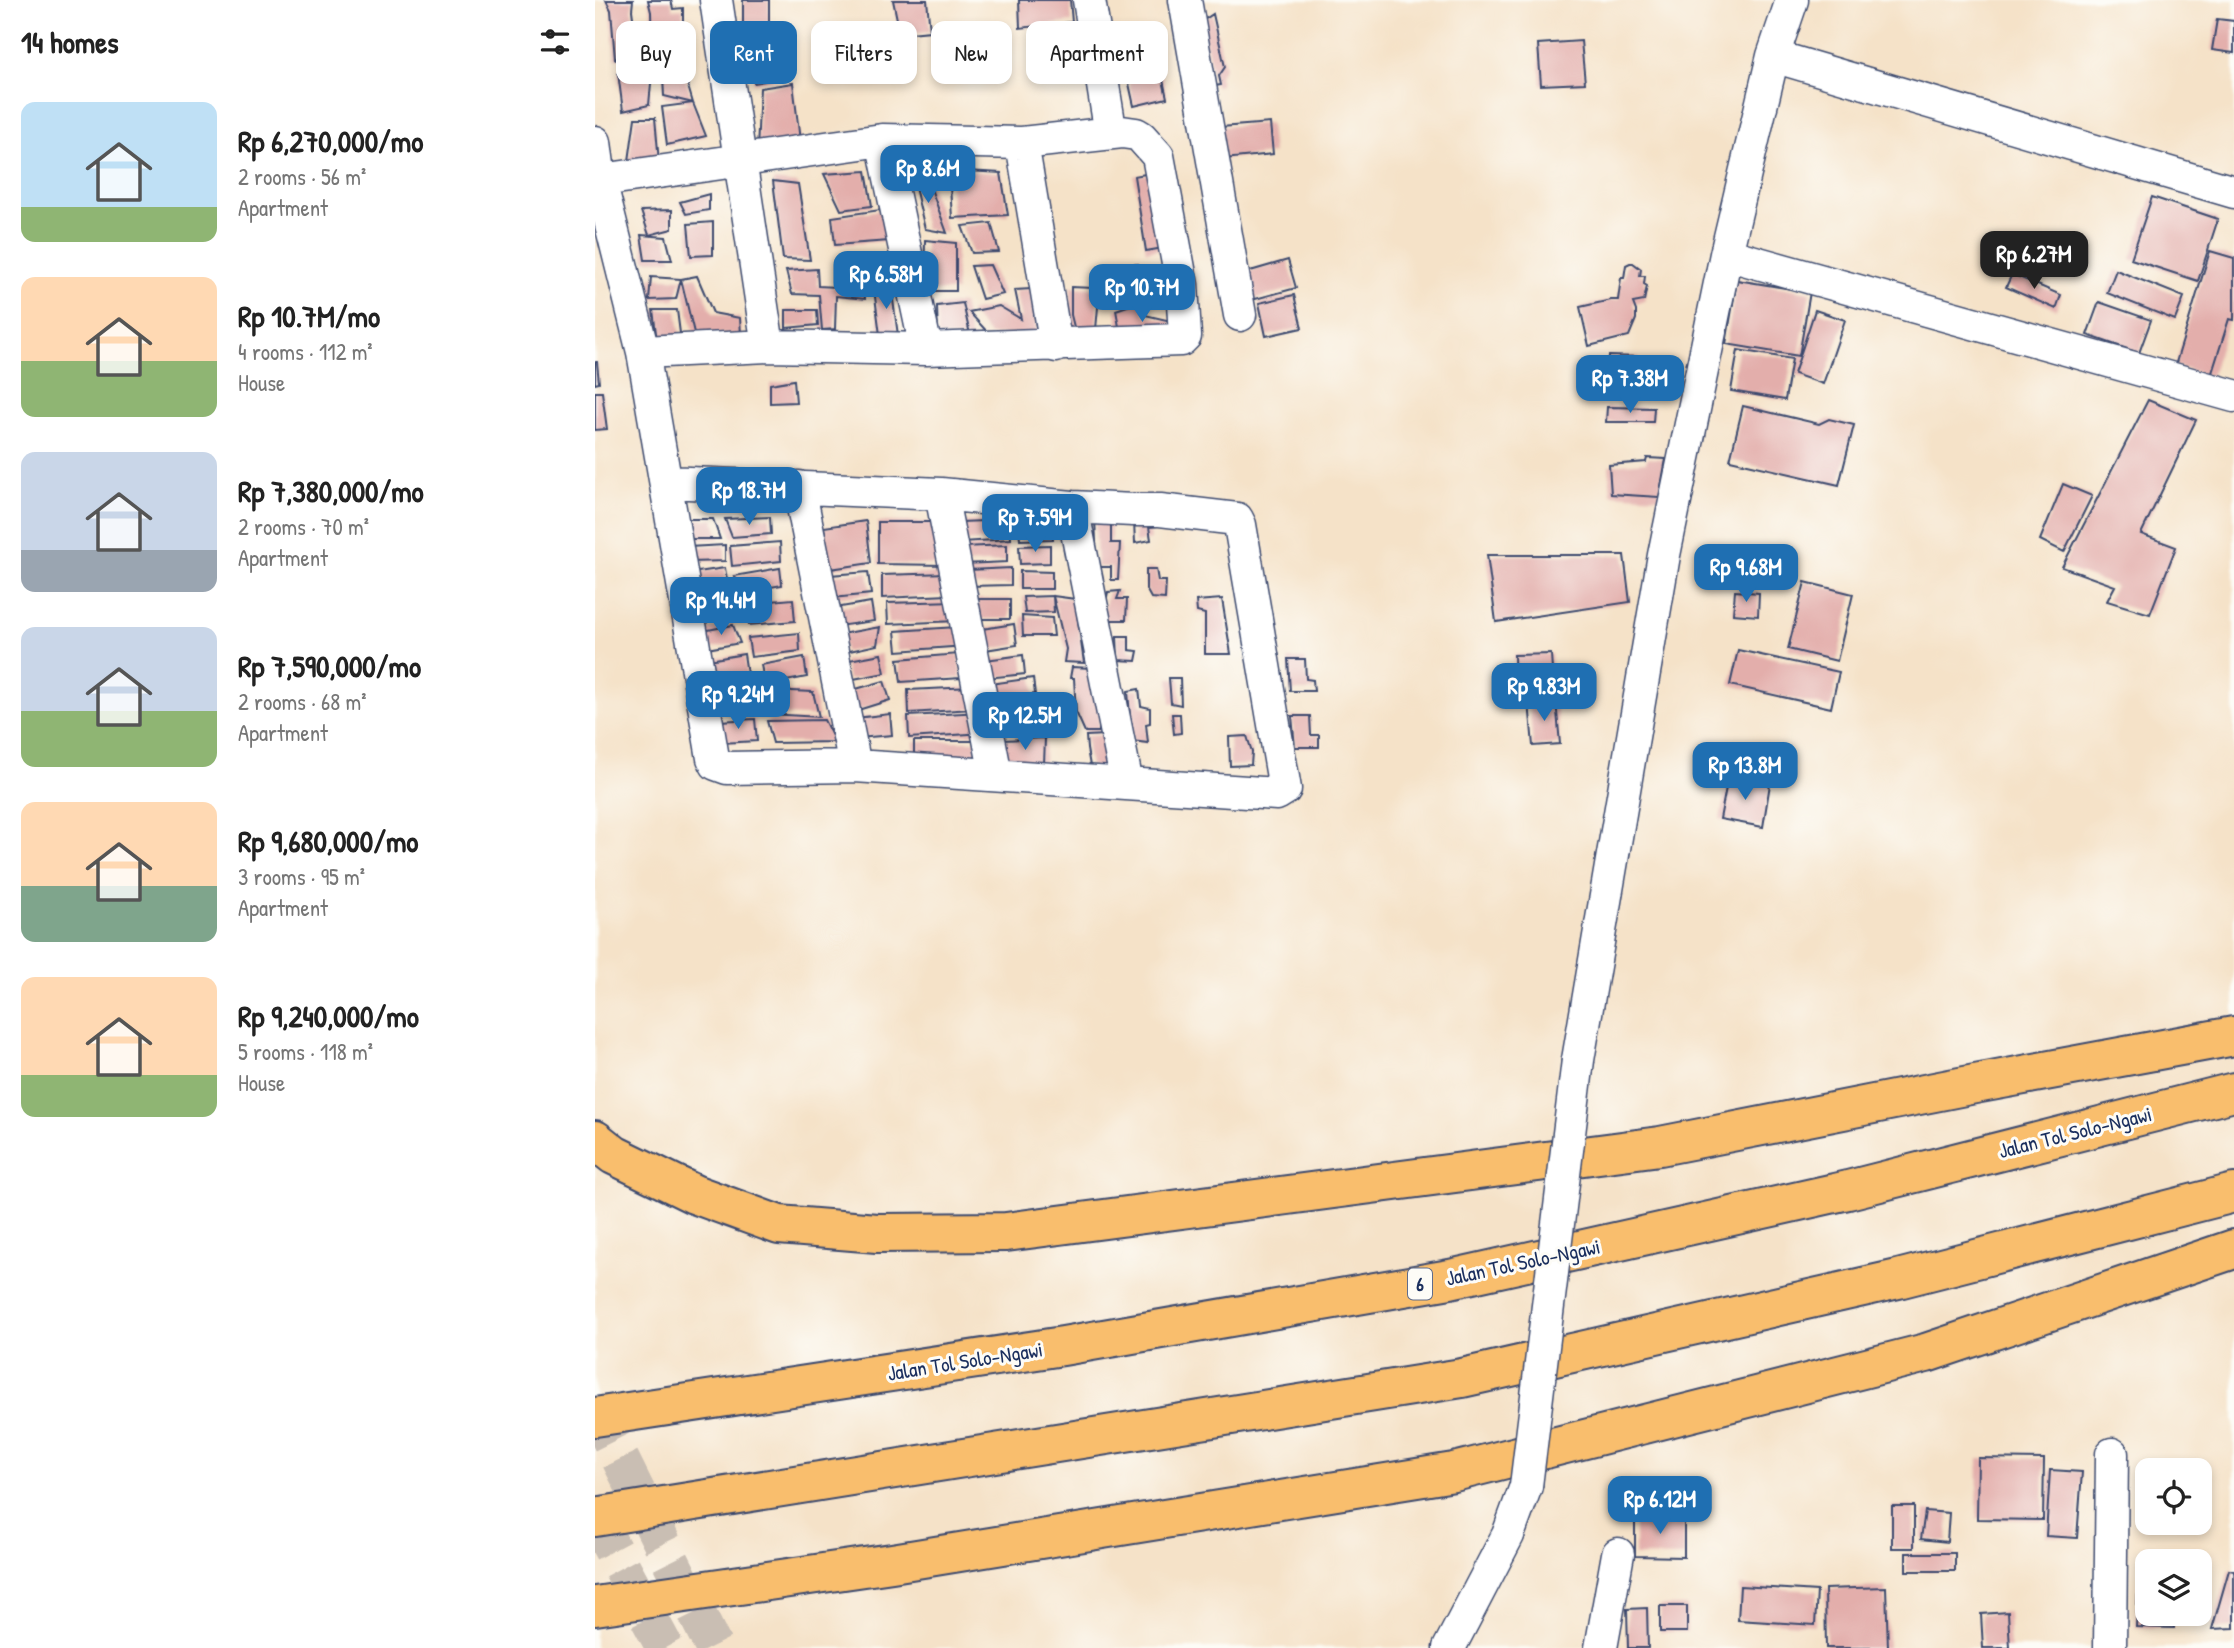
<!DOCTYPE html>
<html lang="en">
<head>
<meta charset="utf-8">
<style>
	body { margin:0; font-family:"Patrick Hand",sans-serif; background:#f2f2f2; color:#222; height:100vh; display:flex; flex-direction:column; font-size:26px; white-space:nowrap }
	* { box-sizing:border-box; margin:0 }
	p { font-size:23px; color:#767676 }
	.icon { flex:none; width:38px; height:38px; fill:none; stroke:currentColor; stroke-width:2; stroke-linecap:round; stroke-linejoin:round }
	.map { position:relative; flex:1; overflow:hidden }
	.side { display:flex; flex-direction:column; background:#fff; width:595px }
	.side>* { flex:none }
	.guide { position:absolute; left:21px; top:21px; width:665px; height:63px; display:flex; gap:14px }
	.tools { position:absolute; left:1540px; top:1458px; display:grid; gap:14px }
	.tools a { display:grid; place-items:center; width:77px; height:77px; border-radius:14px; background:#fff; box-shadow:0 4px 10px #0003; font-size:35px }
	.price { position:absolute; translate:-50% -60px; padding:0 16px; border-radius:14px; background:#1f6fb2; color:#fff; font-size:23px; line-height:46px; filter:drop-shadow(0 2px 4px #0008) }
	.price::after { content:''; position:absolute; left:50%; top:42px; width:21px; height:16px; margin-left:-10px; background:inherit; clip-path:polygon(0 0,100% 0,50% 100%) }
	.price.selected { background:#222; color:#fff }
	ul { padding:0; list-style:none }
	li { display:flex; align-items:center; gap:21px; height:175px; padding:0 21px }
	li span { display:grid; place-items:center; flex:none; width:196px; height:140px; border-radius:14px; color:#555 }
	li>.icon { margin-inline-start:auto }
	span .icon { width:84px; height:84px; fill:#fffc; stroke-width:1 }
	li b { font-size:30px }
	h2 { display:flex; justify-content:space-between; align-items:center; height:84px; padding:0 21px; font-size:30px }
	.pill { padding:0 24px; border-radius:14px; background:#fff; box-shadow:0 4px 10px #0003; font-size:24px; line-height:63px }
	.pill.selected { background:#1f6fb2; color:#fff }
	main { display:flex; flex:1; min-height:0 }
	.map>svg:first-child { display:block }
	.building { fill:#e3aeab }
	.lines { fill:none; stroke-linecap:round; stroke-linejoin:round }
	.highway-tunnel { stroke:#c9beb3; stroke-width:38; stroke-dasharray:38 19; stroke-linecap:butt }
	.street-casing { stroke:#3c4a6e; stroke-width:35 }
	.highway-casing { stroke:#3c4a6e; stroke-width:42 }
	.street { stroke:#fff; stroke-width:32 }
	.highway { stroke:#f9be6d; stroke-width:38 }
	.street-bridge-casing { stroke:#3c4a6e; stroke-width:35; stroke-linecap:butt }
	.street-bridge { stroke:#fff; stroke-width:32 }
	.labels { text-anchor:middle; dominant-baseline:central; stroke-width:6; stroke-linejoin:round; paint-order:stroke }
	.shield { fill:#fdfcf7; stroke:#5f6c8c; stroke-width:2 }
	.shield-label { font-size:19px; font-weight:bold; fill:#1b2f5e }
	.street-label { font-size:21px; fill:#1b2f5e; stroke:#fdfcf7 }
</style>
</head>
<body>
<main>
<section class="side">
<h2>14 homes<svg class="icon" aria-label="filters" viewBox="0 0 24 24"><path d="M4 7h16M4 17h16"/><circle cx="9" cy="7" r="2"/><circle cx="15" cy="17" r="2"/></svg></h2>
<ul>
<li><span style="background:linear-gradient(#bfe0f5 75%,#8fb573 0)"><svg class="icon" aria-label="home" viewBox="0 0 24 24"><path d="M3 11l9-7 9 7M6 9v11h12V9"/></svg></span><div><b>Rp 6,270,000/mo</b><p>2 rooms · 56 m²</p><p>Apartment</p></div></li>
<li><span style="background:linear-gradient(#ffd9b3 60%,#8fb573 0)"><svg class="icon" aria-label="home" viewBox="0 0 24 24"><path d="M3 11l9-7 9 7M6 9v11h12V9"/></svg></span><div><b>Rp 10.7M/mo</b><p>4 rooms · 112 m²</p><p>House</p></div></li>
<li><span style="background:linear-gradient(#c9d6e8 70%,#9aa5b1 0)"><svg class="icon" aria-label="home" viewBox="0 0 24 24"><path d="M3 11l9-7 9 7M6 9v11h12V9"/></svg></span><div><b>Rp 7,380,000/mo</b><p>2 rooms · 70 m²</p><p>Apartment</p></div></li>
<li><span style="background:linear-gradient(#c9d6e8 60%,#8fb573 0)"><svg class="icon" aria-label="home" viewBox="0 0 24 24"><path d="M3 11l9-7 9 7M6 9v11h12V9"/></svg></span><div><b>Rp 7,590,000/mo</b><p>2 rooms · 68 m²</p><p>Apartment</p></div></li>
<li><span style="background:linear-gradient(#ffd9b3 60%,#7fa58c 0)"><svg class="icon" aria-label="home" viewBox="0 0 24 24"><path d="M3 11l9-7 9 7M6 9v11h12V9"/></svg></span><div><b>Rp 9,680,000/mo</b><p>3 rooms · 95 m²</p><p>Apartment</p></div></li>
<li><span style="background:linear-gradient(#ffd9b3 70%,#8fb573 0)"><svg class="icon" aria-label="home" viewBox="0 0 24 24"><path d="M3 11l9-7 9 7M6 9v11h12V9"/></svg></span><div><b>Rp 9,240,000/mo</b><p>5 rooms · 118 m²</p><p>House</p></div></li>
</ul>
</section>
<div class="map">
<svg width="1639" height="1648" viewBox="0 0 1639 1648">
	<rect width="100%" height="100%" fill="#fdfcf7"/>
	<filter id="ink" filterUnits="userSpaceOnUse"><feTurbulence type="fractalNoise" baseFrequency=".0143" numOctaves="2"/><feDisplacementMap in="SourceGraphic" scale="14" xChannelSelector="R" yChannelSelector="G"/><feConvolveMatrix kernelMatrix="1 2 1 2 8 2 1 2 1" color-interpolation-filters="sRGB"/></filter>
	<filter id="wash" filterUnits="userSpaceOnUse"><feTurbulence type="fractalNoise" baseFrequency=".00686" numOctaves="4" result="noise"/><feDisplacementMap in="SourceGraphic" scale="28" xChannelSelector="R" yChannelSelector="G"/><feGaussianBlur stdDeviation="1.57" result="paint"/><feColorMatrix in="noise" values="0 0 0 0 0 0 0 0 0 0 0 0 0 0 0 0 0 1.4 0 .05"/><feComposite in="paint" operator="in"/></filter>
	<g filter="url(#wash)">
		<rect width="100%" height="100%" fill="#f5e2c8"/>
		<g id="blocks">
			<!-- building -->
			<path class="building" d="M11,0h27l-1,10 6,46 -23,3 -4,-49z
				M53,0h23l2,9 10,-1v36l-31,7 -1,-39z
				M148,0h26v30l-26,2z
				M298,0h34l3,31 -30,3z
				M424,0h51l2,22 -52,6z
				M618,14l12,53 -6,9 2,9 -6,1 -14,-64z
				M1622,19l17,2v32l-22,-3z
				M179,38l-2,17h-23l2,-14z
				M986,41l4,42 -44,2 -3,-41z
				M84,56l14,47 -29,-7 -2,-39z
				M183,61l-1,18 -23,4 -2,-19z
				M564,62l8,36 -33,8 -8,-36z
				M57,72l-3,33 -26,6 -5,-38z
				M198,83l7,58 -43,9 3,-62z
				M98,103l13,33 -39,9 -5,-38z
				M40,118h20l4,44 -31,6z
				M675,123l3,31 -49,5 -3,-32z
				M354,170l52,3 7,42 -56,3z
				M271,171l6,35 -31,4 -17,-36z
				M562,172l12,75 -23,4 -12,-75z
				M317,175h14l21,58 -22,-4z
				M178,181l25,3 12,76 -27,-1z
				M114,194v16l-23,4 -6,-12z
				M1557,197l66,22 -20,62 -67,-22z
				M77,210v19l-23,6 -8,-24z
				M285,210l9,31 -54,4 -3,-28z
				M118,222v33l-22,1 -3,-32z
				M396,223l8,29 -27,1 -10,-27z
				M46,235l25,2 6,23h-27z
				M330,240l31,3v48h-32z
				M1615,251l24,7v62l-5,-1 -18,57 -36,-10z
				M241,259h25l4,40 -29,-3 -1,33 -13,1 -3,-35 -27,-1 -6,-23 31,-2 1,17 18,1z
				M693,260l8,28 -48,13 -8,-27z
				M1035,263h3l8,6 -1,7h5l-1,8 3,2 -3,15 -11,2 3,8v8l-7,17 -40,10 -9,-39 31,-7h7l3,-22h3l2,-13z
				M543,264v27l-21,8v-33z
				M395,265l13,29 -21,5 -11,-33z
				M1521,270l68,27 -9,23 -68,-27z
				M1417,274l49,21 -5,14 -50,-22z
				M102,276l16,37 27,5 1,17 -47,-2 -13,-54 -5,20 -27,1 2,-23 30,2z
				M1142,280l73,12 -11,64 -73,-12z
				M296,286l7,49h-18l-6,-46z
				M476,287l22,1 5,19 -2,22 -20,6 -5,-20z
				M436,289l6,45 -47,1 -21,-23 30,-6 22,13 -6,-29z
				M699,295l8,33 -36,8 -7,-33z
				M547,301l3,14 26,6v18l-50,-1 -5,-28z
				M1504,302l52,18 -12,33 -52,-18z
				M368,303l8,36 -33,-3 -1,-30z
				M58,310h24l4,31h-24z
				M191,310h31l1,15 -32,3z
				M1220,310l30,10 -22,64 -29,-10z
				M1143,350l54,9 -7,41 -54,-9z
				M1014,356l30,1v8h-31z
				M0,362h2l2,21 -4,1z
				M199,380l2,22 -26,1v-19z
				M0,392h7l5,37 -12,1z
				M1553,400l48,20 -55,114 35,13 -26,67 -43,-13 8,-15 -53,-19z
				M1148,406l76,18 10,-5 25,6 -15,60 -109,-25z
				M1012,407l47,1 -1,14h-47z
				M1052,458l19,1 -7,38 -48,-3 -2,-29 37,-3z
				M1468,484l29,12 -28,56 -24,-12z
				M175,517l1,17 -39,3 -7,-18z
				M500,517l16,1v25h9l-2,37h-7v-13h-14z
				M87,519h31l7,20h-38z
				M415,520l1,19 -50,3 -1,-20z
				M271,521l5,42 -41,6 -6,-42z
				M539,521l24,5 -9,1 2,13 -16,3z
				M283,522h68l-1,43 -67,-1z
				M457,524l1,15 -33,1 -1,-14z
				M185,542l1,19 -49,5 -2,-20z
				M130,545v16l-36,1 -1,-15z
				M412,545v17l-43,2 -1,-17z
				M455,545v18l-30,1 -1,-18z
				M892,555h137l6,47 -134,20z
				M1135,561l50,11 -4,16 -50,-11z
				M130,568l3,18 -34,6 -3,-19z
				M185,568l2,17 -40,7 -8,-16z
				M416,568v17l-42,1 -1,-16z
				M551,569h10l2,12h8l-1,18 -14,-1 -5,-9z
				M425,571l32,1v17h-32z
				M273,572l3,22 -38,4 -3,-23z
				M354,573v22l-67,3v-23z
				M1210,582l48,12 -16,67 -49,-12z
				M525,591l-3,8h10l-1,21h-24l6,-28z
				M1140,591l24,2 -1,23 -25,-2z
				M135,595l5,20 -31,6 -4,-21z
				M458,596l1,16 -29,1 -2,-16z
				M458,596l22,3 9,64 -20,-1 2,-13z
				M198,599l2,22 -46,4 -2,-22z
				M383,599h32v20h-32z
				M627,599l9,55h-26v-40l-8,-2 -1,-11z
				M361,601l1,20 -69,3 -1,-21z
				M276,602l3,19 -36,5 -3,-18z
				M427,616l30,2 2,18h-31z
				M419,624l3,21 -32,5 -3,-21z
				M138,625l7,18 -33,6 -4,-18z
				M285,627l-3,18 -32,7 -4,-18z
				M362,627l8,19 -68,5 -2,-20z
				M204,633l1,18 -49,6 -3,-19z
				M522,636h12v14l9,1 -2,10 -18,-1z
				M1143,650l101,22 -8,36 -101,-23z
				M149,654l3,20 -35,5 -3,-19z
				M286,654l4,19 -37,7 -4,-19z
				M364,654l2,24 -60,4 -3,-23z
				M956,654l2,31 -38,1 -1,-31z
				M428,655l2,19 -38,4 -2,-18z
				M209,657l3,20 -42,8 -4,-20z
				M693,659h17l1,20 7,1 1,11h-24z
				M477,667l19,1 9,37 -1,27h-14l-9,-20 -2,-34h-4z
				M438,678l2,16 -43,5 -2,-15z
				M574,678h11l1,27 -10,-2z
				M289,681l6,19 -35,11 -6,-20z
				M160,685l1,22 -41,2 -2,-22z
				M377,687l1,22 -64,4 -1,-23z
				M544,689l2,17 9,2v15l-4,1 2,19 -16,-2 -4,-50z
				M174,690l44,2 6,25 -50,-3z
				M443,698l4,25 -42,7 -4,-25z
				M961,701l4,43 -27,2 -4,-44z
				M387,712l2,21 -75,5 -1,-22z
				M295,714l2,21 -34,3 -2,-20z
				M577,714h8l1,19 -7,1z
				M697,716h18l1,19h8v12h-24z
				M160,719l2,22 -36,2 -2,-22z
				M229,720l11,22 -62,1 -6,-22z
				M510,735l4,35 -19,-4 -3,-17 -1,-13z
				M652,736l5,16 -1,13 -21,1 -1,-29z
				M450,738l-1,26 -36,5 -5,-29z
				M319,741h63l-1,17 -62,-1z
				M1133,777l42,7 -7,43 -43,-8z
				M1383,1458l66,1 -1,61 -66,-1z
				M1455,1470l32,2 -5,66 -31,-2z
				M1297,1506h22v42h-22z
				M1330,1511l24,2 -2,29 -26,-3z
				M1040,1515h49v42l-49,-1z
				M1311,1553h49v18h-49z
				M1634,1570l5,1v57l-22,1z
				M1544,1572l8,1v41h27v14l-38,-1z
				M1145,1586l77,5 -2,34 -77,-5z
				M1291,1587l2,61h-62l-1,-59z
				M1065,1606h27v26h-27z
				M1052,1608l1,40h-20l-1,-39z
				M1413,1612l2,36h-27l-2,-34z"/>
		</g>
	</g>
	<g filter="url(#ink)">
		<use href="#blocks" fill-opacity="0" stroke="#3c4a6e" stroke-width="2"/>
		<g class="lines">
			<!-- highway-tunnel -->
			<path class="highway-tunnel" d="M0,1408l119,240
				M0,1517l70,131"/>
			<defs>
				<path id="street" d="M121,0l52,346
					M494,0l19,116
					M590,0l55,315
					M1178,56l461,136
					M287,140l44,209
					M0,142l5,38 43,172 70,406 3,6 11,4 128,-2 422,28 8,-5 -45,-264 -3,-6 -77,-9h-27l-61,-3 -131,-13 -275,-12
					M427,143l34,203
					M0,181l287,-41 140,3 100,-11 14,2 5,3 17,19 24,129 3,51 -4,4 -255,9 -158,-3 -125,6
					M1131,254l508,142
					M204,487l56,279
					M346,494l55,281
					M477,507l55,277
					M983,1060l86,-505 62,-301 47,-198 19,-56
					M854,1648l59,-113 18,-49
					M1006,1648l17,-94
					M1515,1648l2,-194"/>
				<path id="highway" d="M0,1140l19,15 80,39 85,31 98,8 129,-1 654,-86 315,-62 259,-48
					M0,1417l468,-71 387,-67 398,-89 386,-98
					M0,1517l867,-139 436,-99 336,-86
					M0,1606l297,-43 562,-91 472,-119 308,-104"/>
			</defs>
			<!-- street casing -->
			<use href="#street" class="street-casing"/>
			<!-- highway casing -->
			<use href="#highway" class="highway-casing"/>
			<!-- street -->
			<use href="#street" class="street"/>
			<!-- highway -->
			<use href="#highway" class="highway"/>
			<defs>
				<path id="street-bridge" d="M931,1486l52,-426"/>
			</defs>
			<!-- street-bridge casing -->
			<use href="#street-bridge" class="street-bridge-casing"/>
			<!-- street-bridge -->
			<use href="#street-bridge" class="street-bridge"/>
		</g>
	</g>
	<g class="labels">
		<!-- shield labels -->
		<rect class="shield" x="813" y="1268.5" width="24" height="31" rx="5"/>
		<g class="shield-label">
			<text x="825" y="1284">6</text>
		</g>
		<!-- street labels -->
		<g class="street-label">
			<text transform="translate(1480 1132) rotate(-14)">Jalan Tol Solo–Ngawi</text>
			<text transform="translate(928 1262) rotate(-12)">Jalan Tol Solo–Ngawi</text>
			<text transform="translate(370 1361) rotate(-9)">Jalan Tol Solo–Ngawi</text>
		</g>
	</g>
</svg>
<div class="tools">
<a><svg class="icon" aria-label="locate" viewBox="0 0 24 24"><circle cx="12" cy="12" r="6"/><path d="M12 2v4M12 18v4M2 12h4M18 12h4"/></svg></a>
<a><svg class="icon" aria-label="layers" viewBox="0 0 24 24"><path d="M12 4l9 5-9 5-9-5zM3 14l9 5 9-5"/></svg></a>
</div>
<b class="price" style="left:333px;top:205px">Rp 8.6M</b>
<b class="price selected" style="left:1439px;top:291px">Rp 6.27M</b>
<b class="price" style="left:291px;top:311px">Rp 6.58M</b>
<b class="price" style="left:547px;top:324px">Rp 10.7M</b>
<b class="price" style="left:1035px;top:415px">Rp 7.38M</b>
<b class="price" style="left:154px;top:527px">Rp 18.7M</b>
<b class="price" style="left:440px;top:554px">Rp 7.59M</b>
<b class="price" style="left:1151px;top:604px">Rp 9.68M</b>
<b class="price" style="left:126px;top:637px">Rp 14.4M</b>
<b class="price" style="left:949px;top:723px">Rp 9.83M</b>
<b class="price" style="left:143px;top:731px">Rp 9.24M</b>
<b class="price" style="left:430px;top:752px">Rp 12.5M</b>
<b class="price" style="left:1150px;top:802px">Rp 13.8M</b>
<b class="price" style="left:1065px;top:1536px">Rp 6.12M</b>
<div class="guide">
<a class="pill">Buy</a>
<a class="pill selected">Rent</a>
<a class="pill">Filters</a>
<a class="pill">New</a>
<a class="pill">Apartment</a>
</div>
</div>
</main>
</body>
</html>
